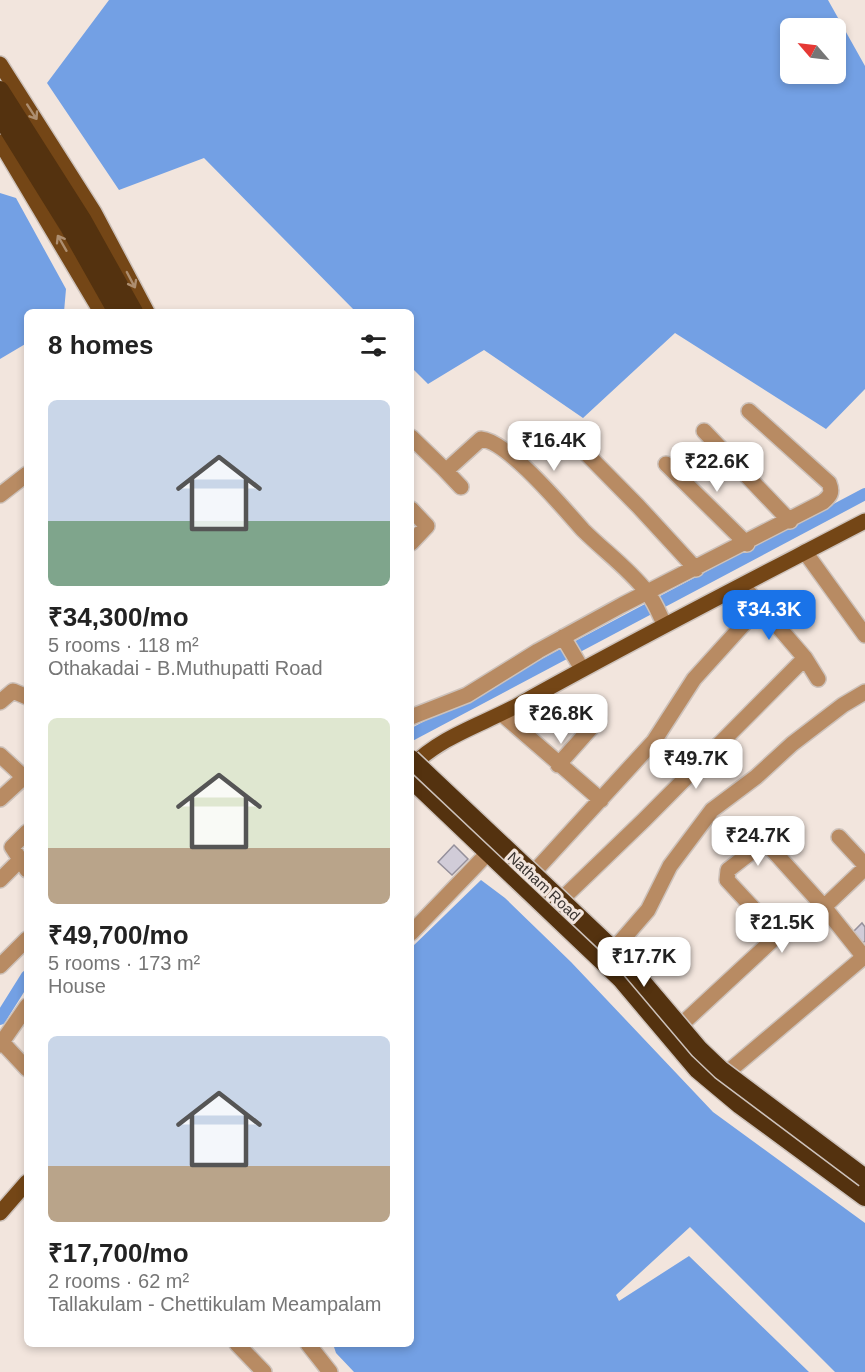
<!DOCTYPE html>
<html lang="en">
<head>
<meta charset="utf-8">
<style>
	body { margin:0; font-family:Arial,sans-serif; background:#f2f2f2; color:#222; height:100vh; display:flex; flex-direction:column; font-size:22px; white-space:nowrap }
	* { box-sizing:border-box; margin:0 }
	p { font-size:20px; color:#767676 }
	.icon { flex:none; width:33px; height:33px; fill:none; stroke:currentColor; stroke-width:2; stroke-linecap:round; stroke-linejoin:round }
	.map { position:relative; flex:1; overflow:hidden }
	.side { position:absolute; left:24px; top:309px; width:390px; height:1038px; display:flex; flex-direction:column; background:#fff; border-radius:9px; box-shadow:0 3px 9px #0003 }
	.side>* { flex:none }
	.needle { width:39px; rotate:298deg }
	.tools { position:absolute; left:780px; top:18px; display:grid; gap:12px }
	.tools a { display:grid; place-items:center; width:66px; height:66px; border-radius:9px; background:#fff; box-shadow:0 3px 9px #0003; font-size:30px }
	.price { position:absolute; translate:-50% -51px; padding:0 14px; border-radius:12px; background:#fff; color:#222; font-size:20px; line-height:39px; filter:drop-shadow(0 2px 3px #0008) }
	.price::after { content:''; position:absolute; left:50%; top:36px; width:18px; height:14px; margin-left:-9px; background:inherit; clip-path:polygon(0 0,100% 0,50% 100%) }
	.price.selected { background:#1a73e8; color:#fff }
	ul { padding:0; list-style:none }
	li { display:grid; align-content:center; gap:12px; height:318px; padding:0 24px }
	li span { display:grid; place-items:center; height:186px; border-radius:9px; color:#555 }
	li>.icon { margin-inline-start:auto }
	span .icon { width:108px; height:108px; fill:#fffc; stroke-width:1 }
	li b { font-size:26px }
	h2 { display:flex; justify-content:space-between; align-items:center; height:72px; padding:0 24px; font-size:26px }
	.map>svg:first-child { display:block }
	.water { fill:#73a0e4; fill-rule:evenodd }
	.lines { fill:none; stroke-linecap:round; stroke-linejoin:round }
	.canal { stroke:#73a0e4; stroke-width:12 }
	.building { fill:#d1ccd8; stroke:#95909b; stroke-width:1.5 }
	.minor-casing { stroke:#cdc2bb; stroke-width:18 }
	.major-casing { stroke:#cdc2bb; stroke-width:18 }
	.highway-casing { stroke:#cdc2bb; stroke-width:21 }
	.minor { stroke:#b88b63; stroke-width:15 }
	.major { stroke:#744616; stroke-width:15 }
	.highway { stroke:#54320f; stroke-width:18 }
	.highway-bridge-casing { stroke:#cdc2bb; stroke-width:21; stroke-linecap:butt }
	.highway-bridge { stroke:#54320f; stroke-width:18 }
	.oneway { stroke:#ad8e70 }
	.labels { text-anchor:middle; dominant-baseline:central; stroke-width:6; stroke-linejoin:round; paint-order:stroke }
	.street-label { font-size:15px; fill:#393431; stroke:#f2e5dd }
</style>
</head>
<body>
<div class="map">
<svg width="865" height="1372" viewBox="0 0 865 1372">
	<rect width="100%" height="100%" fill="#f2e5dd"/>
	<!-- water -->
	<path class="water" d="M109,0h719l37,66v323l-39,40 -151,-96 -92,85 -99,-68 -56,34 -17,-17v-55h-55l-152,-154 -85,32 -72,-107zM790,28h46v46h-46z
		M0,193l16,5 50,91 -2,23h-37v31l-27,16z
		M481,880l24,18 66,64 142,150 152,111v149h-30l-145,-145 -74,68 3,6 70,-45 120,116h-455l-18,-19 -3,-9h78v-396z"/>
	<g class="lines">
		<!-- canal -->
		<path class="canal" d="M411,735l454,-241
			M0,1019l27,-43"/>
	</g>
	<!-- building -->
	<path class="building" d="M454,845l14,14 -16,16 -14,-13z
		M862,923l3,4v14l-5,5 -10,-11z"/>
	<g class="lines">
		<defs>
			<path id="minor" d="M704,431l86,90
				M569,436l69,70 58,63
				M411,437l33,32 6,-2 31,-28c27,2 83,70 102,91 21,21 45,38 63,61 8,9 13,22 18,33
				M666,464l81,80
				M444,469l17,18
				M0,495l27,-21
				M411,509l16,17 -16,17
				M805,552l60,83
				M743,586l62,72 13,21
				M563,637l19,32
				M0,702l13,-11 14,6
				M502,714l99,86
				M411,717l56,-22 71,-44 84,-46 201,-103c7,-6 10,-9 6,-19l-80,-72
				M0,755l27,25
				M558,765l41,-46
				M0,799l24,-22
				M27,832l-15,15 15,23
				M839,837l26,28
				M535,871l119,-130 40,-62 66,-73
				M0,880l19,-19
				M563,898l81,-78 161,-162
				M411,933l74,-77
				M778,935l-51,-55 1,-10 35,-27 5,2 56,62 40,50
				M616,947l32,-37 22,-44 42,-56 44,-33 36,-33 51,-39 22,-13
				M0,966l27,-27
				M683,1023l95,-88 46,-28 41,-39
				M2,1042l25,27
				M0,1045l27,-39
				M729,1071l136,-115
				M237,1344l27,28
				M308,1344l22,28"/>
			<path id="major" d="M0,64l94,148 53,100
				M0,142l101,170
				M411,767c30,-31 73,-43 109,-63 114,-64 230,-123 345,-183
				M0,1213l27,-31"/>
			<path id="highway" d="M0,90l82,129 52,93
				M0,116l69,111 48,85
				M411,779l210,200 76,90 43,36 125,92"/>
		</defs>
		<!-- minor casing -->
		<use href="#minor" class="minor-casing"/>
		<!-- major casing -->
		<use href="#major" class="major-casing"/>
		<!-- highway casing -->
		<use href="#highway" class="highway-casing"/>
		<!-- minor -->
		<use href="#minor" class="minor"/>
		<!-- major -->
		<use href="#major" class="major"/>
		<!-- highway -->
		<use href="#highway" class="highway"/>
		<defs>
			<path id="highway-bridge" d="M411,759l211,199 77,91 22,21 144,108"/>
		</defs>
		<!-- highway-bridge casing -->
		<use href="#highway-bridge" class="highway-bridge-casing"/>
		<!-- highway-bridge -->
		<use href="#highway-bridge" class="highway-bridge"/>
	</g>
	<!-- one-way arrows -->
	<defs><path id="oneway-shaft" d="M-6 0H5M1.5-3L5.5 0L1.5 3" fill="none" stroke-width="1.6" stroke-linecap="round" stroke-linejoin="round" transform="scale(1.5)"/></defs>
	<g class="oneway">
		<use href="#oneway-shaft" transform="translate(32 112) rotate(57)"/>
		<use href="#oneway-shaft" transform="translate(62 243) rotate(-120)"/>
		<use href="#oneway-shaft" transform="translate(131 280) rotate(62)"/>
	</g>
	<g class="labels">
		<!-- street labels -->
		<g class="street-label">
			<text transform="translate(544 886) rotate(43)">Natham Road</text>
		</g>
	</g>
</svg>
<div class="tools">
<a><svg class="needle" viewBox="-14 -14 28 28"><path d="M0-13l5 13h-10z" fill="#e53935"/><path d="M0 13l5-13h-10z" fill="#767676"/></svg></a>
</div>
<b class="price" style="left:554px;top:472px">₹16.4K</b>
<b class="price" style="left:717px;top:493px">₹22.6K</b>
<b class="price selected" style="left:769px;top:641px">₹34.3K</b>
<b class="price" style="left:561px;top:745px">₹26.8K</b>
<b class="price" style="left:696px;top:790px">₹49.7K</b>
<b class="price" style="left:758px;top:867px">₹24.7K</b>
<b class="price" style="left:782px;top:954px">₹21.5K</b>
<b class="price" style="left:644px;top:988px">₹17.7K</b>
<section class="side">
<h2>8 homes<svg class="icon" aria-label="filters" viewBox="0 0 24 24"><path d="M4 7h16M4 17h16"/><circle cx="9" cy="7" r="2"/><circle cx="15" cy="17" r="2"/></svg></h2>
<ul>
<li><span style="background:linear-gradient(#c9d6e8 65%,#7fa58c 0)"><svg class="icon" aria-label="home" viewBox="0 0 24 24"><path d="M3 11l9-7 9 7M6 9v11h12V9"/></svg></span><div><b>₹34,300/mo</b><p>5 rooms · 118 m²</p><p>Othakadai - B.Muthupatti Road</p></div></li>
<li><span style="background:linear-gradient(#dfe7d0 70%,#b9a48a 0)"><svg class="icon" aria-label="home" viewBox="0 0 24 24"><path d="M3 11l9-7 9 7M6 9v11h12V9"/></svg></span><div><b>₹49,700/mo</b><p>5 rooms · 173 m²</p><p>House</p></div></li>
<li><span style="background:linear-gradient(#c9d6e8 70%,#b9a48a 0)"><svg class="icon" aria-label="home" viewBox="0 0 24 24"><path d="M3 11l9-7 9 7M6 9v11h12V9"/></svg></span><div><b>₹17,700/mo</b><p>2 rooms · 62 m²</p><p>Tallakulam - Chettikulam Meampalam</p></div></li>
</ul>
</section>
</div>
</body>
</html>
